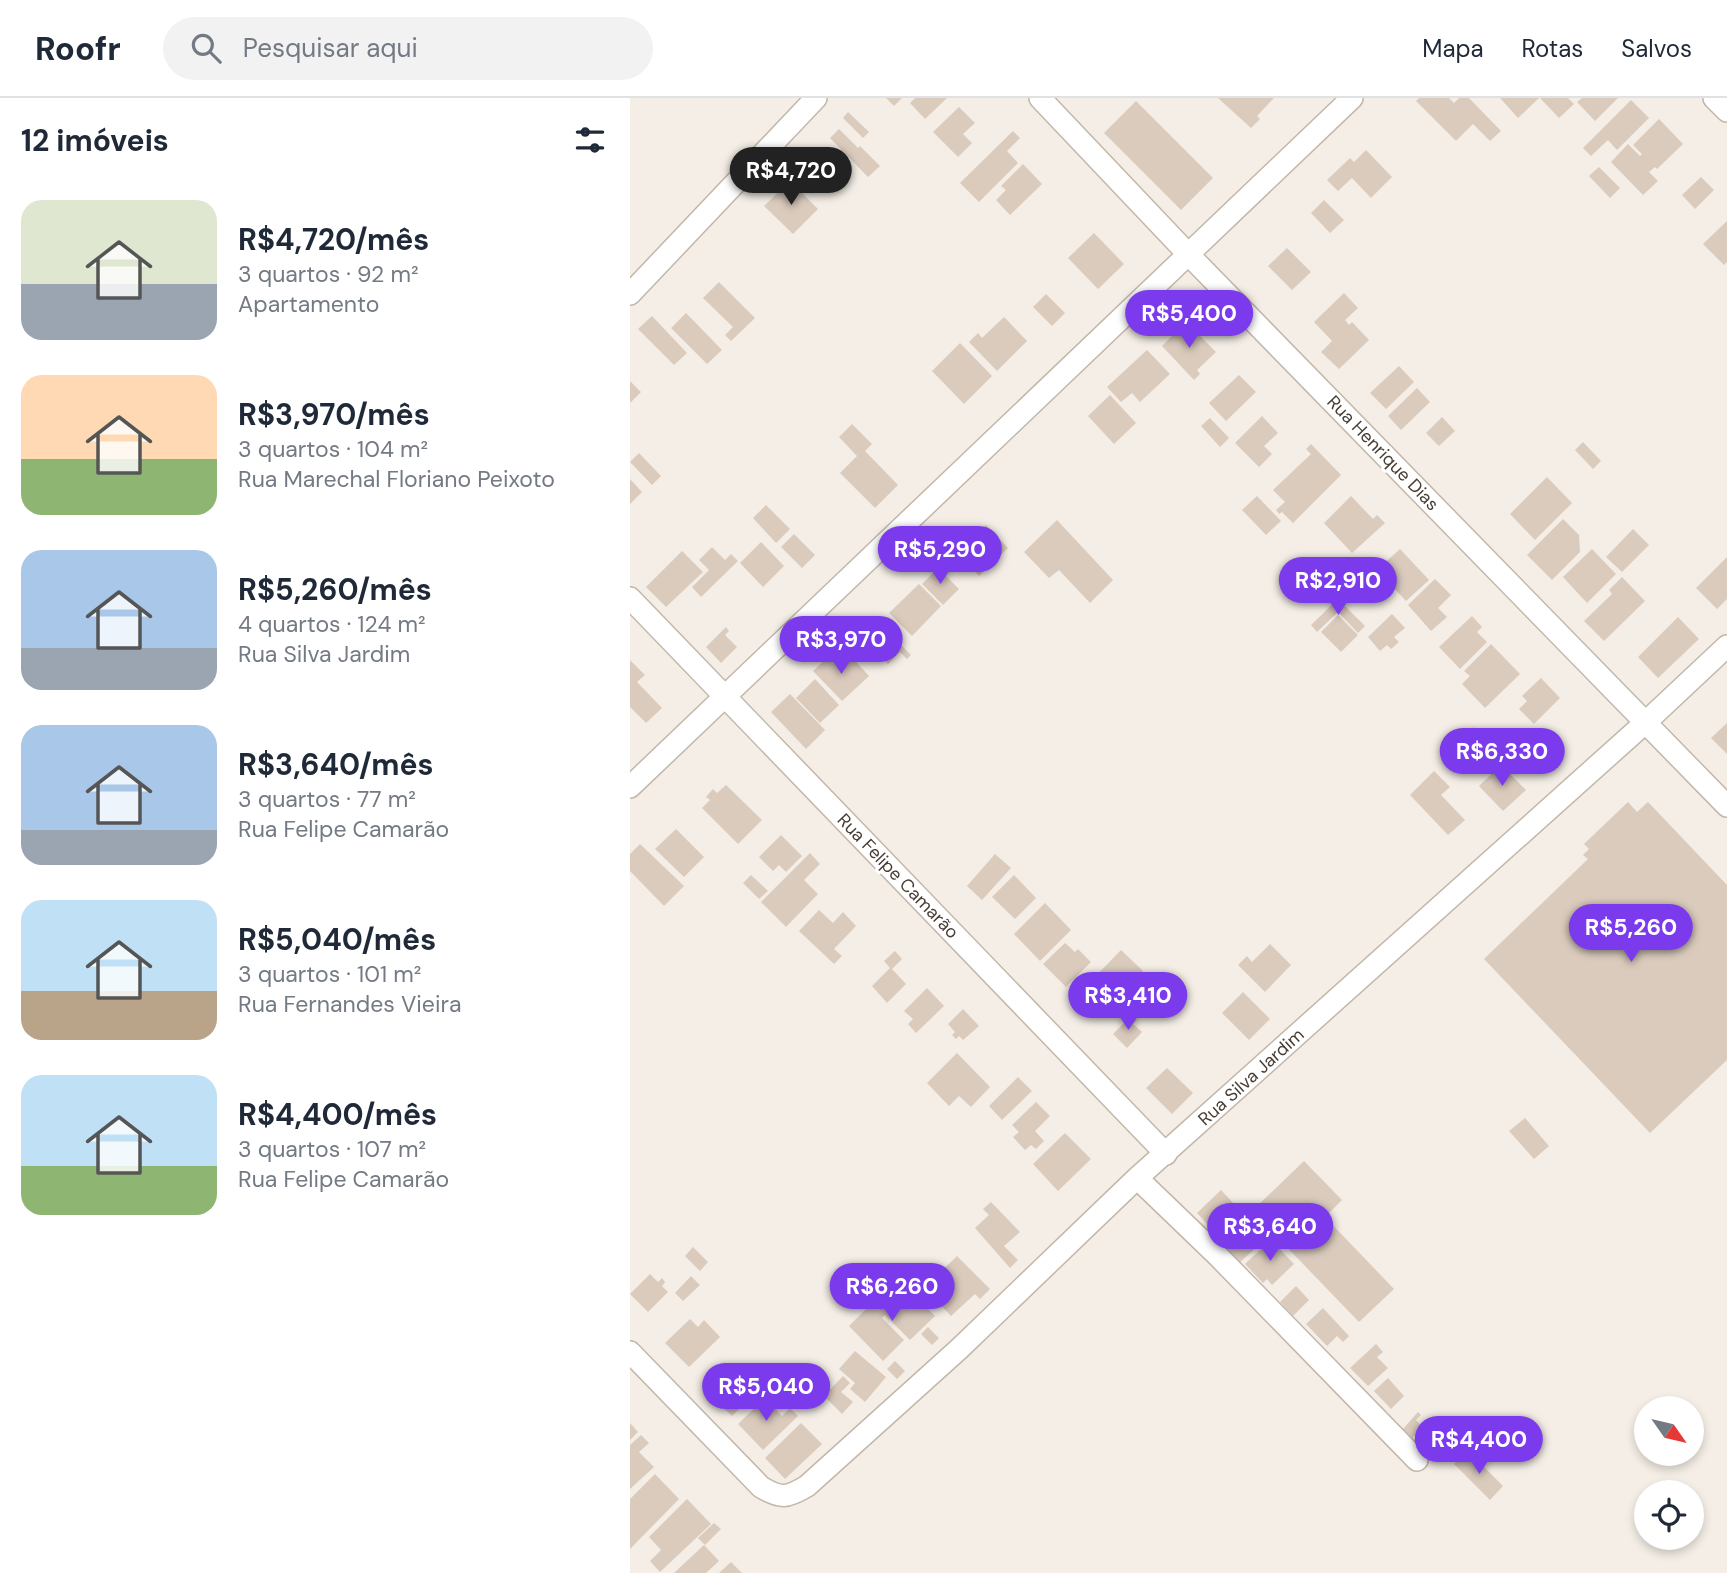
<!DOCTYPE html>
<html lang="pt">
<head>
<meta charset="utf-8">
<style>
	body { margin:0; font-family:"DM Sans",sans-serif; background:#f2f2f3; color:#1f2937; height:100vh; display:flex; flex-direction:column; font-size:26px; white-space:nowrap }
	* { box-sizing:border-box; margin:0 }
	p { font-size:23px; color:#747a83 }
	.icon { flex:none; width:38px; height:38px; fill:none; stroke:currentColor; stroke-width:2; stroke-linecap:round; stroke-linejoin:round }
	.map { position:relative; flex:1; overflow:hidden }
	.details { display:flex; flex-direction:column; background:#fff; width:630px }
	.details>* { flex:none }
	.needle { width:46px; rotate:124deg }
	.controls { position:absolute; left:1004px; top:1298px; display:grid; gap:14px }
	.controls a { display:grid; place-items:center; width:70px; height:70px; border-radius:50%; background:#fff; box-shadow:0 4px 10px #0003; font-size:35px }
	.price { position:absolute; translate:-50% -60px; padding:0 16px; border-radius:24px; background:#7c3aed; color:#fff; font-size:23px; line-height:46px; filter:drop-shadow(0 2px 4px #0008) }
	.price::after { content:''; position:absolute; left:50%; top:42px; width:21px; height:16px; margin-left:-10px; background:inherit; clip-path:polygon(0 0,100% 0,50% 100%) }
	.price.current { background:#222; color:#fff }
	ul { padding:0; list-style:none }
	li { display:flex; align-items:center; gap:21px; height:175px; padding:0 21px }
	li span { display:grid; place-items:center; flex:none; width:196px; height:140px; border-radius:21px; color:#555 }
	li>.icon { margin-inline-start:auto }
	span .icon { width:84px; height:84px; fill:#fffc; stroke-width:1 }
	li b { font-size:30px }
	h2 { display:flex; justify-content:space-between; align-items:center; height:84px; padding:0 21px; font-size:30px }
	header { display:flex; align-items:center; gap:42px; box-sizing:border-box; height:98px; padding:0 35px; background:#fff; border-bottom:2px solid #e0e1e3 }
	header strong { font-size:33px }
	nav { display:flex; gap:38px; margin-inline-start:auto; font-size:24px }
	.search { width:490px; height:63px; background:#f2f2f3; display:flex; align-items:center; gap:18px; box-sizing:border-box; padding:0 24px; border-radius:38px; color:#747a83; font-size:26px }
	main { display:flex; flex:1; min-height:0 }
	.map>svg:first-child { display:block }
	.building { fill:#dacbbd }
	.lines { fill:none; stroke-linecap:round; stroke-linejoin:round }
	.minor-casing { stroke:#c3b7aa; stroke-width:24 }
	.minor { stroke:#fff; stroke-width:21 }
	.labels { text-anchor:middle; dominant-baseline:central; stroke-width:6; stroke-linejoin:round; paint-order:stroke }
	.street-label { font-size:18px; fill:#483d34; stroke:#fff }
</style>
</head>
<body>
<header>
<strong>Roofr</strong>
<div class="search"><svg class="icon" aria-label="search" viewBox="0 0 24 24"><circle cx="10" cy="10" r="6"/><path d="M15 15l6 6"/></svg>Pesquisar aqui</div>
<nav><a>Mapa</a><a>Rotas</a><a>Salvos</a></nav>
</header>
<main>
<section class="details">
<h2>12 imóveis<svg class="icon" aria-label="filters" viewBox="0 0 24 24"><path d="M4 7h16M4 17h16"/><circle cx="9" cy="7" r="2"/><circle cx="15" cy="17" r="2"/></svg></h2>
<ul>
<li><span style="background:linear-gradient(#dfe7d0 60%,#9aa5b1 0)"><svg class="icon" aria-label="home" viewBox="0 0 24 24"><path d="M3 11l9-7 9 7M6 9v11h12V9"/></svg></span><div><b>R$4,720/mês</b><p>3 quartos · 92 m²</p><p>Apartamento</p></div></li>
<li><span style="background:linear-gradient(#ffd9b3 60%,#8fb573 0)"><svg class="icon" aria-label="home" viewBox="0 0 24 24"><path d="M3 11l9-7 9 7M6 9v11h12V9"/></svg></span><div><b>R$3,970/mês</b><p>3 quartos · 104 m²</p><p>Rua Marechal Floriano Peixoto</p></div></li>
<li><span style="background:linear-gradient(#a9c7e8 70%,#9aa5b1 0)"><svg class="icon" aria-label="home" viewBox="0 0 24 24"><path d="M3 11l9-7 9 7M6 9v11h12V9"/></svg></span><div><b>R$5,260/mês</b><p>4 quartos · 124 m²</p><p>Rua Silva Jardim</p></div></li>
<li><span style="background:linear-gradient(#a9c7e8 75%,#9aa5b1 0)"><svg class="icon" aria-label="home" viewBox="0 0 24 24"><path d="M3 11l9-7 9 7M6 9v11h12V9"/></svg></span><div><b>R$3,640/mês</b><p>3 quartos · 77 m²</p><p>Rua Felipe Camarão</p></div></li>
<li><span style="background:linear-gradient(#bfe0f5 65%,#b9a48a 0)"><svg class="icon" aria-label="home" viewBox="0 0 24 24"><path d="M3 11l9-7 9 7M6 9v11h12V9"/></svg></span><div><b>R$5,040/mês</b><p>3 quartos · 101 m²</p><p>Rua Fernandes Vieira</p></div></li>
<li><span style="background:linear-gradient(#bfe0f5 65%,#8fb573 0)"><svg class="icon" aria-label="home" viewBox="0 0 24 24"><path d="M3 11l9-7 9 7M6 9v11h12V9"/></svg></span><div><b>R$4,400/mês</b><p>3 quartos · 107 m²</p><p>Rua Felipe Camarão</p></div></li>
</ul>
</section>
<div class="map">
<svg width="1097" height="1475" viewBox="0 0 1097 1475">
	<rect width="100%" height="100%" fill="#f4eee6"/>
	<!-- building -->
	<path class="building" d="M256,0h16l-8,8z
		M285,0h32l-22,21 -15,-16z
		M588,0h56l-17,18 3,3 -9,9z
		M789,0h30l5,5 5,-5h10l32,33 -11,10 -17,-17 -17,17 -40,-40z
		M870,0h39l-21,20z
		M910,0h28l6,6 -15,14z
		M952,0h36l-23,23 -18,-19z
		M1001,2l18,18 -32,32 -9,-10 -17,16 -8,-8z
		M506,3l77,77 -32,32 -77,-77z
		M329,9l16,16 -12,11 9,9 -14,14 -25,-25z
		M218,14l21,20 -6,6 -20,-20z
		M1029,21l24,25 -26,25 -2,-2 -6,5 9,9 -15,14 -32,-33 17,-18 12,12 2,-2 -9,-9z
		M209,31l19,19 2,-2 20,20 -12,11 -38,-39z
		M383,33l7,7 -13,13 11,12 -39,39 -19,-19z
		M736,52l26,27 -21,21 -19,-20 -14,13 -11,-11 23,-22 4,4z
		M393,66l19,20 -32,31 -14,-15 10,-10 -5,-4z
		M969,69l21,21 -10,10 -21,-22z
		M1071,79l13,13 -19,19 -13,-14z
		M160,83l28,28 -25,25 -29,-28z
		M694,102l20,20 -14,13 -19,-20z
		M1097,123v41l-3,3 -21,-21z
		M464,135l30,31 -26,25 -30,-31z
		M657,150l24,24 -19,18 -24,-24z
		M89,184l36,36 -24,23 -6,-6 8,-8 -30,-29z
		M714,195l14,15 -13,12 4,5 3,-3 17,18 -30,29 -18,-17 11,-11 -18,-19z
		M416,196l19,19 -13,13 -19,-19z
		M56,215l36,37 -15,14 -36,-36z
		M22,218l35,37 -13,12 -36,-36z
		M374,219l23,24 -30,30 -28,-29 9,-9 4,5z
		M556,224l30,30 -19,18 3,4 -6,6 -32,-34z
		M330,245l32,33 -28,28 -32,-33z
		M517,252l23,24 -30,28 -8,-9 -11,9 -14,-15z
		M769,268l15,16 -28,27 -16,-16z
		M609,277l17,17 -30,29 -17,-18z
		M0,283l11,11 -11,11z
		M787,290l13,14 -29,28 -13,-14z
		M480,297l26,28 -22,21 -26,-28z
		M632,318l16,17 -14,13 8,8 -13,13 -24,-24z
		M812,319l13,14 -16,15 -13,-13z
		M580,320l19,20 -9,9 -19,-21z
		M222,326l20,20 -7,7 33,34 -23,23 -35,-35 17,-17 -18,-19z
		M953,344l18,19 -8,8 -18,-19z
		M681,346l30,31 -48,48 -11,-11 -3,2 -3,-4 9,-8 -12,-12 38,-36 -5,-5z
		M9,355l22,23 -9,9 -22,-23z
		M917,379l25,26 -37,37 -25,-26z
		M0,381l12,13 -12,12z
		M627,398l24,25 -15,14 -24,-25z
		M721,398l22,23 4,-4 8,8 -33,30 -28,-30z
		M136,407l24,24 -14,14 -23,-25z
		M933,421l16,16 1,17 -28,28 -25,-25z
		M427,422l56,60 -23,23 -31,-33 -10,8 -25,-26z
		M356,427l22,23 -29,28 -22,-23z
		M1003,431l16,16 -27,27 -16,-15z
		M164,436l21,21 -13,13 -21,-21z
		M131,444l23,24 -21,21 -23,-24z
		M82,449l13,13 6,-6 7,7 -37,36 -9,-10 17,-17 -10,-10z
		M770,451l29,31 -23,21 -29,-31z
		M962,451l24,25 -29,29 -24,-26z
		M52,453l21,21 -37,35 -20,-20z
		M1097,459v42l-10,10 -21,-21z
		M308,470l21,21 -16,16 -21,-21z
		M992,479l23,24 -41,40 -20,-20 28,-27 -3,-4z
		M805,481l16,16 -13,13 9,9 -16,14 -23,-26z
		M289,486l22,22 -29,30 -23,-23z
		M708,501l27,27 -7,7 -20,-21 -21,20 -6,-7z
		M762,516l13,14 -11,9 5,5 -8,7 -4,-4 -7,6 -12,-14z
		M708,517l20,20 -17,17 -20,-20z
		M842,518l10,11 -5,5 10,10 -27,27 -21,-22z
		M1048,519l21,22 -41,39 -20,-21z
		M96,529l3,4 -4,4 12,12 -16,16 -15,-16z
		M255,531l26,26 -4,4 -7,-7 -12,12 -19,-19z
		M861,546l29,30 -35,34 -23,-24 8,-8 -6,-5z
		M219,556l20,22 -27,25 -29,-30 17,-16 9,9z
		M0,562l15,15 -8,7 25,26 -16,15 -16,-16z
		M911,580l19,20 -26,26 -15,-15 8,-8 -5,-5z
		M185,581l24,26 -19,18 -24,-25z
		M160,596l35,36 -19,19 -35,-37z
		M1097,625v31l-16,-16z
		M844,629l16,16 -8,8 -15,-16z
		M871,667l25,25 -23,21 -24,-25z
		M804,673l16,16 -9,8 24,25 -17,15 -38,-40z
		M96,687l36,35 -24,24 -36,-36 8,-8 -4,-3 7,-8 4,4z
		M998,704l9,10 11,-10 79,83v175l-77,73 -166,-174 104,-100 -5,-4 6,-6 -5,-5z
		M46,731l28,28 -20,20 -29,-28z
		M151,737l21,21 -16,16 -7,-7 -6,6 -14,-14z
		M10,746l44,42 -20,20 -34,-35v-17z
		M180,755l10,11 -16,16 14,14 -32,33 -25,-25z
		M365,756l16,14 -29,32 -15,-14z
		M121,777l17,16 -9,8 -16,-16z
		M384,777l22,23 -21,21 -23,-22z
		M415,805l26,27 -31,31 -26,-27z
		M189,812l14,13 10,-11 13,14 -22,23 8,7 -8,8 -35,-33z
		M435,845l10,9 3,-3 13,13 -25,25 -23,-23z
		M640,846l21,21 -26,27 -27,-27 9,-9 5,6z
		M491,852l22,21 -17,17 4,4 -6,5 -4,-3 -11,11 -21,-21z
		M265,853l7,8 -10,10 14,15 -19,19 -15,-17 18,-18 -6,-7z
		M297,890l17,18 -28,27 -8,-9 5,-5 -9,-8z
		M613,894l27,27 -21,21 -27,-27z
		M333,911l16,17 -16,14 -4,-4 -3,3 -4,-4 3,-3 -7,-8z
		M502,917l5,5 -4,4 9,8 -15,16 -14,-14z
		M327,955l33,34 -19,20 -12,-11 -10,10 -22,-23z
		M537,970l26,25 -21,21 -26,-26z
		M388,979l14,14 -30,29 -13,-14z
		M406,1004l14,14 -15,15 9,10 -8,8 -5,-4 -6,5 -12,-13 6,-5 -7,-7z
		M895,1020l24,28 -15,13 -25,-28z
		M435,1035l26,26 -33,32 -25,-27z
		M674,1063l38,39 -17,17 69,72 -35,33 -107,-111z
		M591,1092l14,15 -24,23 -14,-15z
		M361,1104l29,30 -16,14 14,14 -8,8 -35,-40 14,-13 -6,-6z
		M619,1129l14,14 -25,23 -13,-14z
		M641,1142l23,24 -22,21 -5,-6 -4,4 -18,-19z
		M63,1149l15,15 -8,9 -15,-15z
		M327,1158l33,33 -10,10 -5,-5 -24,22 -27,-28z
		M20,1176l8,8 4,-4 3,4 -3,4 6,6 -20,20 -18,-18z
		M61,1178l9,9 -17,16 -8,-8z
		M666,1188l13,14 -16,16 -13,-14z
		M279,1191l26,27 -25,24 -25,-25 -3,3 22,22 -21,21 -34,-35 24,-24 7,7 19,-19 4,5z
		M693,1210l26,28 -6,6 -6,-6 -10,10 -21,-22z
		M60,1221l8,8 6,-7 16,17 -31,30 -24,-24z
		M298,1229l11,11 -7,7 -11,-11z
		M746,1246l7,8 -6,5 11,11 -20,18 -18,-18z
		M225,1253l31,26 -21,25 -15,-13 5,-6 -16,-14z
		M265,1263l10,10 -8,8 -10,-10z
		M100,1268l26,26 -24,24 -21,-20 10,-10 -5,-5z
		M213,1278l7,7 -9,9 12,10 -11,12 -18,-18z
		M758,1280l16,18 -13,13 -17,-18z
		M135,1300l17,18 8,-8 8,8 -35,34 -25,-26z
		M788,1314l3,3 -5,5 12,13 -6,6 -5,-6 -5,5 -9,-9z
		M0,1325l8,9 -8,8z
		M171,1325l21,21 -37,35 -20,-21z
		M11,1337l8,8 -10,9 15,15 -24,22v-44z
		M835,1355l6,7 3,-3 29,29 -13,14 -36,-36z
		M25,1376l24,25 -49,50v-50z
		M57,1401l24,25 -51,48 -10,-11 11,-11 -12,-13z
		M84,1425l7,6 -16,16 -7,-7z
		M74,1447l15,16 -13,12h-32z
		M101,1464l11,11h-23z"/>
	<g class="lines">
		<defs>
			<path id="minor" d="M410,0l148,156 539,552
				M1084,0l13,13
				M0,196l186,-196
				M0,500l536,556
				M0,689l722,-689
				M507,1080l80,77 200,205
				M0,1254l131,135c20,12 26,11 46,-1l152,-137 178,-171 509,-456 81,-76"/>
		</defs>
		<!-- minor casing -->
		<use href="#minor" class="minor-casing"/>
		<!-- minor -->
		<use href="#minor" class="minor"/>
	</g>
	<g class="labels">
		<!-- street labels -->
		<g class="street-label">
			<text transform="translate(753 355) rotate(46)">Rua Henrique Dias</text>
			<text transform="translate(268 778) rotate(46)">Rua Felipe Camarão</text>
			<text transform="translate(621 979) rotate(-42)">Rua Silva Jardim</text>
		</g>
	</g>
</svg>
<div class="controls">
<a><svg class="needle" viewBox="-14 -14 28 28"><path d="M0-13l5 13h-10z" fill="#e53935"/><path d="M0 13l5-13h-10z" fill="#747a83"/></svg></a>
<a><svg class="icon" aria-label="locate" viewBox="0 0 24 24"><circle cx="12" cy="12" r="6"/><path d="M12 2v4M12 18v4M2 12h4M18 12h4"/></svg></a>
</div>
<b class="price current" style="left:161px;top:109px">R$4,720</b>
<b class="price" style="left:559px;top:252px">R$5,400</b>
<b class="price" style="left:310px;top:488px">R$5,290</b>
<b class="price" style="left:708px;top:519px">R$2,910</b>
<b class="price" style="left:211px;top:578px">R$3,970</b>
<b class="price" style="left:872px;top:690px">R$6,330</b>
<b class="price" style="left:1001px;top:866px">R$5,260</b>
<b class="price" style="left:498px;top:934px">R$3,410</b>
<b class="price" style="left:640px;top:1165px">R$3,640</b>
<b class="price" style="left:262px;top:1225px">R$6,260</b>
<b class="price" style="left:136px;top:1325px">R$5,040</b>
<b class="price" style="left:849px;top:1378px">R$4,400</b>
</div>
</main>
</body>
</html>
